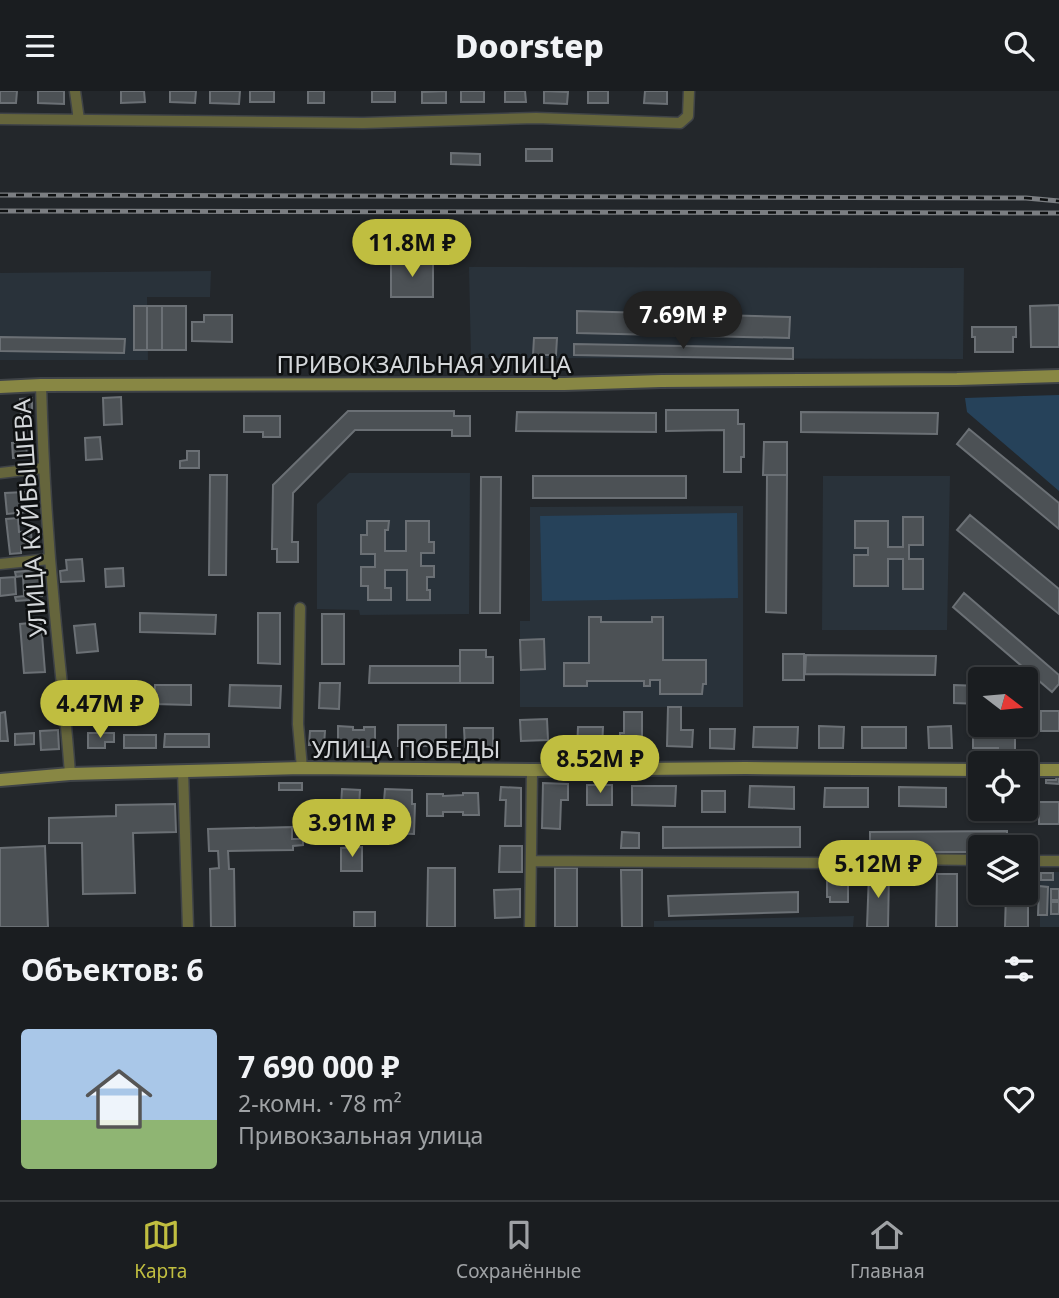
<!DOCTYPE html>
<html lang="ru">
<head>
<meta charset="utf-8">
<style>
	body { margin:0; font-family:"Noto Sans",sans-serif; background:#272a2d; color:#f1f3f6; height:100vh; display:flex; flex-direction:column; font-size:26px; white-space:nowrap }
	* { box-sizing:border-box; margin:0 }
	p { font-size:23px; color:#9fa2a5 }
	.icon { flex:none; width:38px; height:38px; fill:none; stroke:currentColor; stroke-width:2; stroke-linecap:round; stroke-linejoin:round }
	.map { position:relative; height:836px; overflow:hidden }
	.sheet { display:flex; flex-direction:column; background:#1a1d20; flex:1 }
	.sheet>* { flex:none }
	.needle { width:46px; rotate:106deg }
	.buttons { position:absolute; left:968px; top:576px; display:grid; gap:14px }
	.buttons a { display:grid; place-items:center; width:70px; height:70px; border-radius:7px; background:#1a1d20; box-shadow:0 2px 5px #0004,0 0 0 2px #383b3e; font-size:35px }
	.price { position:absolute; translate:-50% -60px; padding:0 16px; border-radius:24px; background:#c0be40; color:#111; font-size:23px; line-height:46px; filter:drop-shadow(0 2px 4px #0008) }
	.price::after { content:''; position:absolute; left:50%; top:42px; width:21px; height:16px; margin-left:-10px; background:inherit; clip-path:polygon(0 0,100% 0,50% 100%) }
	.price.selected { background:#222; color:#fff }
	ul { padding:0; list-style:none }
	li { display:flex; align-items:center; gap:21px; height:175px; padding:0 21px }
	li+li { border-top:2px solid #383b3e }
	li span { display:grid; place-items:center; flex:none; width:196px; height:140px; border-radius:7px; color:#555 }
	li>.icon { margin-inline-start:auto }
	span .icon { width:84px; height:84px; fill:#fffc; stroke-width:1 }
	li b { font-size:30px }
	h2 { display:flex; justify-content:space-between; align-items:center; height:84px; padding:0 21px; font-size:30px }
	header { display:flex; justify-content:space-between; align-items:center; height:91px; padding:0 21px; background:#1a1d20; font-size:32px; font-weight:800 }
	.tabs { display:flex; justify-content:space-around; align-items:center; height:98px; border-top:2px solid #383b3e; background:#1a1d20; font-size:19px; color:#9fa2a5 }
	.tabs a { display:grid; justify-items:center; gap:4px }
	.tabs .selected { color:#c0be40 }
	.map>svg:first-child { display:block }
	.built { fill:#29323a }
	.green { fill:#26425a }
	.building { fill:#4c5155; stroke:#6b7075; stroke-width:2 }
	.lines { fill:none; stroke-linecap:round; stroke-linejoin:round }
	.street-casing { stroke:#3f4347; stroke-width:13 }
	.secondary-casing { stroke:#3f4347; stroke-width:16 }
	.street { stroke:#65653c; stroke-width:10 }
	.secondary { stroke:#888744; stroke-width:12 }
	.rail-casing { stroke:#7b7e82; stroke-width:5 }
	.rail { stroke:#0e1011; stroke-width:2.5; stroke-dasharray:8; stroke-linecap:butt }
	.labels { text-anchor:middle; dominant-baseline:central; stroke-width:5; stroke-linejoin:round; paint-order:stroke }
	.street-label { font-size:24px; fill:#d4d7da; stroke:#0e1011 }
</style>
</head>
<body>
<header><svg class="icon" aria-label="menu" viewBox="0 0 24 24"><path d="M4 6h16M4 12h16M4 18h16"/></svg>Doorstep<svg class="icon" aria-label="search" viewBox="0 0 24 24"><circle cx="10" cy="10" r="6"/><path d="M15 15l6 6"/></svg></header>
<div class="map">
<svg width="1059" height="836" viewBox="0 0 1059 836">
	<rect width="100%" height="100%" fill="#23272b"/>
	<!-- built -->
	<path class="built" d="M469,176l495,1 -1,91 -492,-1z
		M211,180l-1,26h-63l1,63h-148v-87z
		M349,382h121l-1,141 -109,1 -1,-5 -42,-1v-105z
		M823,385h127l-3,154h-125z
		M743,415v201h-223v-86h10v-114z
		M1040,781h19v55h-19z
		M854,825l-1,11h-199v-6z"/>
	<!-- green -->
	<path class="green" d="M1059,304v96l-92,-79 -2,-14z
		M737,422l1,85 -196,3 -2,-85z"/>
	<!-- building -->
	<path class="building" d="M0,0h17l-1,12h-16z
		M38,0h26v13l-26,-1z
		M121,0h23l1,11 -24,1z
		M170,0h26l-1,12 -25,-1z
		M210,0h30l-1,13 -29,-1z
		M250,0h24v11h-24z
		M308,0h16v12h-16z
		M372,0h23v11h-23z
		M446,0v12h-24v-11z
		M461,0h23v11h-23z
		M505,0h20l1,11h-21z
		M544,0l24,1 -1,12 -23,-1z
		M588,0h20v12h-20z
		M645,0h22v13l-23,-1z
		M526,58h26v12h-26z
		M451,62l29,1v11l-29,-1z
		M391,170h42v36h-42z
		M1059,214v42h-28l-1,-41z
		M134,215h13v44h-13z
		M147,215h15v44h-15z
		M162,215h24v44h-24z
		M577,220l213,6 -1,21 -212,-5z
		M204,224h28v27l-40,-1v-19h12z
		M972,236h44v10h-3v15h-38v-15h-3z
		M0,246l125,2 -1,14 -124,-2z
		M534,247h23l-1,17h-23z
		M574,253l219,4v11l-219,-4z
		M121,306l1,27 -18,1 -1,-27z
		M32,307v18h-11l-1,-17z
		M666,319h72v14h6v33h-3v15h-17v-42l-58,1z
		M348,320h106v5h16v20h-18v-6h-97l-62,63 -1,49h6v20h-21v-13h-5l1,-64z
		M517,321l139,1v19l-140,-1z
		M801,321l137,1 -1,21 -136,-2z
		M244,325h36v21h-17v-5h-19z
		M969,338l90,74v26l-102,-85z
		M100,346l2,22 -16,1 -1,-22z
		M26,351l1,15 -14,1 -1,-15z
		M764,351h23v33h-24z
		M187,360h12v17h-19v-7l7,-1z
		M210,384h17l-1,100h-17z
		M767,384h20l-1,138 -20,-1z
		M533,385h153v22h-153z
		M481,386h20l-1,136h-20z
		M24,401l2,20 -19,2 -2,-21z
		M970,424l89,74v25l-102,-84z
		M903,426h20v28h-14v14h14v30h-20v-30h-15v27h-34v-31h14v-7h-13v-27h33v26h15z
		M18,427l1,14 12,-1 1,15 -11,1v6l-11,1 -4,-35z
		M367,430h22l-1,9h-3v21h21v-30h23v21h5v11h-13v13h13v11h-7v13h3v10h-23v-30h-22v18h6v12h-23v-14h-7v-19h14v-13h-14v-19h6z
		M82,468l2,22 -23,1 -1,-11 7,-1 -1,-10z
		M35,473h4l3,32 -13,1v3l-13,1 -1,-4 9,-1 -1,-20 -7,1 -1,-5 20,-2z
		M123,477l1,18 -18,1 -1,-18z
		M15,486l1,17 -16,2v-18z
		M964,502l95,82v9l-7,8 -99,-85z
		M140,522l76,2 -1,19 -75,-2z
		M258,522h22v51l-22,-1z
		M322,523h22v50h-22z
		M589,526h12v5h51v-5h11v43h43v24h-3l-1,10h-42v-14h-10v6h-6v-5h-57v5h-23v-23h25z
		M41,531l4,50 -21,1 -4,-49z
		M95,533l3,27 -21,2 -3,-27z
		M544,548l1,30 -24,1 -1,-30z
		M460,559h26v7h7v26h-33z
		M783,563h21v26h-21z
		M806,564l130,1 -1,19 -130,-1z
		M370,575h90v17h-91z
		M75,592l50,1v23l-50,-1z
		M320,592h20l-1,26 -20,-1z
		M155,594h36v20l-37,-1z
		M230,594l51,1 -1,22 -51,-2z
		M954,594l26,1v18l-26,-1z
		M668,616h13v23h12l-1,17 -25,-1z
		M1041,620h18v20h-18z
		M5,621l3,29h-8v-28z
		M624,621h18v36h-22v-15h4z
		M547,628l1,21 -27,1 -1,-21z
		M398,634h48v21h-48z
		M998,634h17v30h-17v-7h-25v-12h25z
		M338,635l15,1v3h11v-3h11v20l-37,-1z
		M819,635l25,1 -1,21h-24z
		M951,635l1,22h-23l-1,-21z
		M578,636h25l-1,22h-25z
		M754,636h44l-1,21 -44,-1z
		M862,636h44v21h-44z
		M464,637h29v19h-28z
		M710,638h25l-1,20 -24,-1z
		M58,639l1,19 -18,1 -1,-19z
		M310,640h15l-1,14h-15z
		M34,642v11l-19,1v-11z
		M88,642h26v9h-9v6h-17z
		M165,643h44v13h-45z
		M124,644h32v13h-32z
		M1057,684l2,1v8l-13,-1v-3h10z
		M279,692h23v7h-23z
		M543,692l25,1v16h-7l-1,29 -18,-1z
		M587,694h25v20h-25z
		M632,695h44l-1,20 -43,-1z
		M750,695l44,1v22l-45,-2z
		M980,695v16h-7v-15z
		M501,696l20,1v38h-16l1,-26h-6z
		M899,696l47,1v19l-47,-1z
		M825,697h43v19h-44z
		M342,698l18,1 -2,35 -18,-1z
		M385,698l27,1v14h3l-1,30 -27,-1 1,-32h-4z
		M702,700h23v21h-23z
		M463,702h15l1,22h-16v-3h-20v4h-16v-22h16v2l20,-1z
		M1039,711h20v22h-20z
		M175,713l1,28 -43,1 2,60 -52,1 -1,-51h-33v-25l67,-2v-11z
		M997,718h16v3h-16z
		M292,736v12h11v6l-10,1v4l-65,1 1,18h5l1,58h-24l-1,-58 9,-1 -1,-17h-9l-1,-22z
		M663,736h137v20l-137,1z
		M1007,740v16h-27v5h-110v-20z
		M622,741l17,1v15h-18z
		M45,755l3,81h-48v-79z
		M500,755h22v26h-23z
		M362,756v24h-21v-23z
		M428,777h27v59h-28z
		M555,777h22v59h-22z
		M621,779h21v57h-20z
		M827,781h18v9h3v21h-18v-5h-3z
		M869,782h20l-1,54h-21z
		M1041,782h12v7h-12z
		M937,783h20v53h-21z
		M1026,785h2v51h-23l1,-34h20z
		M1039,795l9,1 -1,28h-9z
		M520,798v28l-25,1 -1,-28z
		M1051,798h8v11h-8z
		M798,801v20l-129,4 -1,-20z
		M1051,811h8v12h-8z
		M354,821h21v15h-21z"/>
	<g class="lines">
		<defs>
			<path id="street" d="M75,0l4,29
				M0,28l363,4 173,-5 144,5 8,-7 1,-25
				M41,294c2,73 6,146 13,219 5,57 12,113 16,170
				M0,382l43,-5
				M0,473l50,-5
				M300,517l-2,116 4,44
				M183,680l5,156
				M532,770l294,2 32,-6 39,2 83,1
				M1026,770h33
				M530,836l2,-157"/>
			<path id="secondary" d="M0,296l41,-2 524,-1 96,-3 296,-2 102,-3
				M1026,679h33
				M0,689l70,-6 232,-6 230,2 214,-2 234,2"/>
		</defs>
		<!-- street casing -->
		<use href="#street" class="street-casing"/>
		<!-- secondary casing -->
		<use href="#secondary" class="secondary-casing"/>
		<!-- street -->
		<use href="#street" class="street"/>
		<!-- secondary -->
		<use href="#secondary" class="secondary"/>
		<defs>
			<path id="rail" d="M0,104l1026,3 33,3
				M0,120l1059,2"/>
		</defs>
		<!-- rail casing -->
		<use href="#rail" class="rail-casing"/>
		<!-- rail -->
		<use href="#rail" class="rail"/>
	</g>
	<g class="labels">
		<!-- street labels -->
		<g class="street-label">
			<text x="424" y="272">ПРИВОКЗАЛЬНАЯ УЛИЦА</text>
			<text transform="translate(29 427) rotate(-94)">УЛИЦА КУЙБЫШЕВА</text>
			<text x="406" y="657">УЛИЦА ПОБЕДЫ</text>
		</g>
	</g>
</svg>
<div class="buttons">
<a><svg class="needle" viewBox="-14 -14 28 28"><path d="M0-13l5 13h-10z" fill="#e53935"/><path d="M0 13l5-13h-10z" fill="#9fa2a5"/></svg></a>
<a><svg class="icon" aria-label="locate" viewBox="0 0 24 24"><circle cx="12" cy="12" r="6"/><path d="M12 2v4M12 18v4M2 12h4M18 12h4"/></svg></a>
<a><svg class="icon" aria-label="layers" viewBox="0 0 24 24"><path d="M12 4l9 5-9 5-9-5zM3 14l9 5 9-5"/></svg></a>
</div>
<b class="price" style="left:412px;top:188px">11.8M ₽</b>
<b class="price selected" style="left:683px;top:260px">7.69M ₽</b>
<b class="price" style="left:100px;top:649px">4.47M ₽</b>
<b class="price" style="left:600px;top:704px">8.52M ₽</b>
<b class="price" style="left:352px;top:768px">3.91M ₽</b>
<b class="price" style="left:878px;top:809px">5.12M ₽</b>
</div>
<section class="sheet">
<h2>Объектов: 6<svg class="icon" aria-label="filters" viewBox="0 0 24 24"><path d="M4 7h16M4 17h16"/><circle cx="9" cy="7" r="2"/><circle cx="15" cy="17" r="2"/></svg></h2>
<ul>
<li><span style="background:linear-gradient(#a9c7e8 65%,#8fb573 0)"><svg class="icon" aria-label="home" viewBox="0 0 24 24"><path d="M3 11l9-7 9 7M6 9v11h12V9"/></svg></span><div><b>7 690 000 ₽</b><p>2-комн. · 78 m²</p><p>Привокзальная улица</p></div><svg class="icon" aria-label="heart" viewBox="0 0 24 24"><path d="M12 20l-8-8c-3-5 5-10 8-4 3-6 11-1 8 4z"/></svg></li>
</ul>
</section>
<nav class="tabs">
<a class="selected"><svg class="icon" aria-label="map" viewBox="0 0 24 24"><path d="M3 6l6-2 6 2 6-2v14l-6 2-6-2-6 2zM9 4v14M15 6v14"/></svg>Карта</a>
<a><svg class="icon" aria-label="saved" viewBox="0 0 24 24"><path d="M7 4h10v16l-5-4-5 4z"/></svg>Сохранённые</a>
<a><svg class="icon" aria-label="home" viewBox="0 0 24 24"><path d="M3 11l9-7 9 7M6 9v11h12V9"/></svg>Главная</a>
</nav>
</body>
</html>
